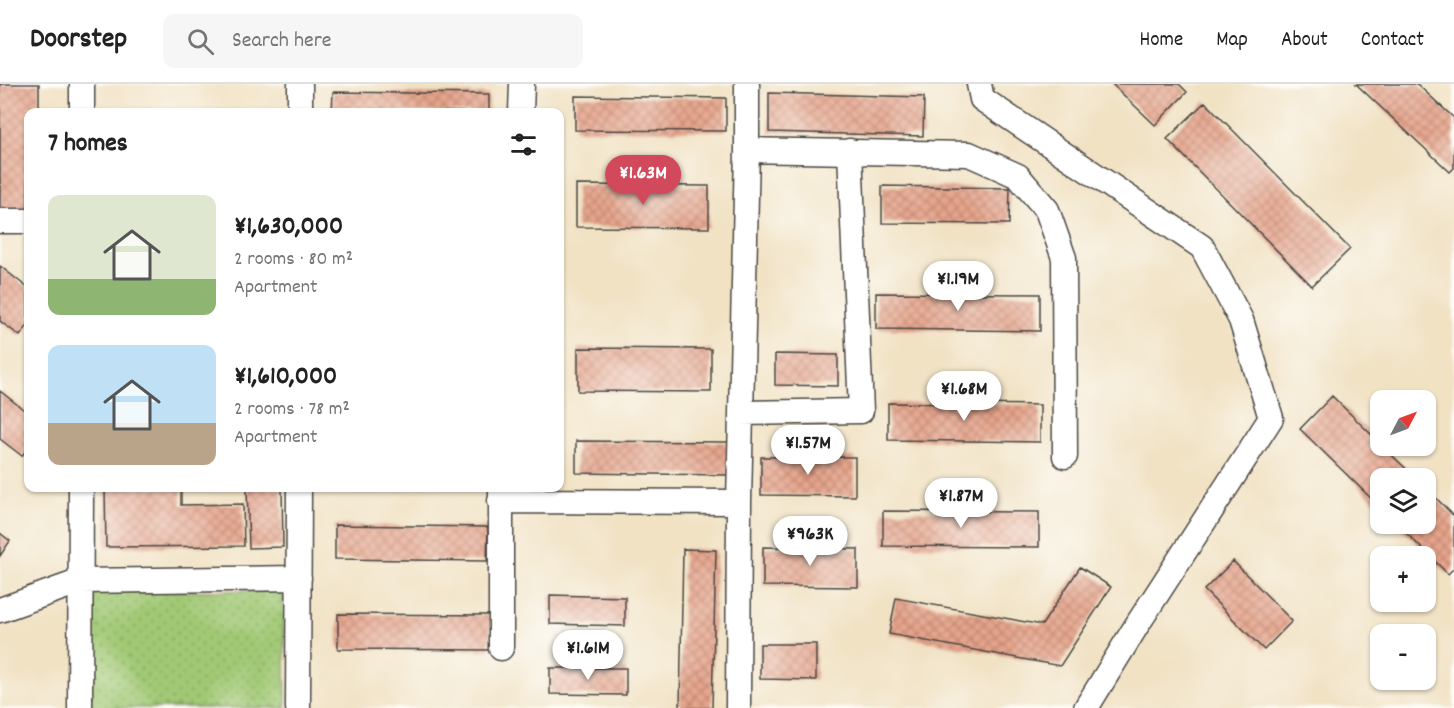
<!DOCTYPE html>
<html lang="en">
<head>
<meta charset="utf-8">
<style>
	body { margin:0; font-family:Dekko,sans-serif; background:#f6f6f6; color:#222; height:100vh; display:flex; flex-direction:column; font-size:22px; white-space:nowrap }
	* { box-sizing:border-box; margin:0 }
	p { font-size:20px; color:#767676 }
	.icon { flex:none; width:33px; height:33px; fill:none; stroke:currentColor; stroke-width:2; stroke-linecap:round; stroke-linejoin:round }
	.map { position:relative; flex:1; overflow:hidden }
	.panel { position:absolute; left:24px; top:24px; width:540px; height:384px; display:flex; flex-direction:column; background:#fff; border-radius:12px; box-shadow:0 2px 4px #0004 }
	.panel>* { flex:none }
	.needle { width:39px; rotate:49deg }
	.tools { position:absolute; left:1370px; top:306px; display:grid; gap:12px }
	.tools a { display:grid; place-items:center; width:66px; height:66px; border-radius:12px; background:#fff; box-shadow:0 2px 4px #0004; font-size:30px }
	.price { position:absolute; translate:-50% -51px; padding:0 14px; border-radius:21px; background:#fff; color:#222; font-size:20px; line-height:39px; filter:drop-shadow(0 2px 3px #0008) }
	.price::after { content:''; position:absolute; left:50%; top:36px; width:18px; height:14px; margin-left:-9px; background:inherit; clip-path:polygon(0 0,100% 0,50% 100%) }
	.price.active { background:#d1495b; color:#fff }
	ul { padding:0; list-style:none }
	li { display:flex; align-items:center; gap:18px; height:150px; padding:0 24px }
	li span { display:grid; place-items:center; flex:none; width:168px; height:120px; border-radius:12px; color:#555 }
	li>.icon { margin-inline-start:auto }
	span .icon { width:72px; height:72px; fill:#fffc; stroke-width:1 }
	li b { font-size:26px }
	h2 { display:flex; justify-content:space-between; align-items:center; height:72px; padding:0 24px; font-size:26px }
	header { display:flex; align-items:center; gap:36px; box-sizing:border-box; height:84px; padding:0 30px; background:#fff; border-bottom:2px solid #e0e0e0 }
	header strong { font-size:28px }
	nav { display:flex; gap:33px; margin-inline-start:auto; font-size:21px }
	.search { width:420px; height:54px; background:#f6f6f6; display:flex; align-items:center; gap:15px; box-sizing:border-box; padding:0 21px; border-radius:12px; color:#767676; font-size:22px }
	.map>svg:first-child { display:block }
	.park { fill:url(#park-dots); stroke:#667a50; stroke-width:1.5 }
	.building { fill:url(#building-cross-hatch) }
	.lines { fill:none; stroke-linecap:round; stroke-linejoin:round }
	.minor-casing { stroke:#494642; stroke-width:27 }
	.minor { stroke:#fff; stroke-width:24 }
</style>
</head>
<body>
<header>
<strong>Doorstep</strong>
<div class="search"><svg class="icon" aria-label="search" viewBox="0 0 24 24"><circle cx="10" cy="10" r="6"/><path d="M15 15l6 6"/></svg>Search here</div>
<nav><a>Home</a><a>Map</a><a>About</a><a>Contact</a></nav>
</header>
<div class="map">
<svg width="1454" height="624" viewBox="0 0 1454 624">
	<defs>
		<pattern id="park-dots" width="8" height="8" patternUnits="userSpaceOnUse" patternTransform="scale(1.5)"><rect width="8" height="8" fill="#a1c974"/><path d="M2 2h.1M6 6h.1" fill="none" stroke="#83a35f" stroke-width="1.8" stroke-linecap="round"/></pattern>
		<pattern id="building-cross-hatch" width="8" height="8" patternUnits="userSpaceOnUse" patternTransform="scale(1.5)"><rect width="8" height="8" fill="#e7a48b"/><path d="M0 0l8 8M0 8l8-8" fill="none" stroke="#bb8672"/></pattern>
	</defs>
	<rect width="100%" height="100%" fill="#fdfcf7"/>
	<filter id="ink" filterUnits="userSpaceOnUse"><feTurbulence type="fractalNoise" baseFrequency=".0167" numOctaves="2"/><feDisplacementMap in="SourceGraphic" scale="12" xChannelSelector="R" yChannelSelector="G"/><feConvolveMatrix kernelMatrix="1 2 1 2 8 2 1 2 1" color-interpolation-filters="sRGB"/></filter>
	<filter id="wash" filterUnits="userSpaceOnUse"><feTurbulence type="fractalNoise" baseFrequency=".008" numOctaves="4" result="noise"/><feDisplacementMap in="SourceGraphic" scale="24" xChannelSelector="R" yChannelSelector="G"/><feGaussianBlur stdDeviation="1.35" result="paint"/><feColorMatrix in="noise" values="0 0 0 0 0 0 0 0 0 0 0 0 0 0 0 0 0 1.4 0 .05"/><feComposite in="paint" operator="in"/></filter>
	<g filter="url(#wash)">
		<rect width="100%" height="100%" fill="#f1e2c4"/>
		<!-- park -->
		<path class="park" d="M92,507h191l3,117h-195z"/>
		<g id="blocks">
			<!-- building -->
			<path class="building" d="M0,0h39v28h-11v97h-28z
				M1112,0h67l8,8 -32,33z
				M1356,0h61l37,34v50l-4,4z
				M333,8l156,2v18h-157z
				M769,9l155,4 -1,39 -154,-4z
				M575,12l151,2v33l-151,-1z
				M1205,18l145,147 -38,37 -145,-147z
				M576,101l133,1v42l-133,-1z
				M882,102l128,2 -1,36 -127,-1z
				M0,182l28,22v37l-8,11 -20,-15z
				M876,209l164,1v37l-164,-2z
				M578,264l133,1v43l-133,-1z
				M775,270l63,1v31l-63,-1z
				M0,307l28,22v34l-6,9 -22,-17z
				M1332,312l48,47v3h2l34,32h-36v29l-80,-78z
				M888,319l152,2v37l-152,-2z
				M576,357l152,1v33l-152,-2z
				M761,373h94v39l-94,-1z
				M1425,403l29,29v52l-6,6 -51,-50h28z
				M105,404h76v17l62,-1 1,42 -138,1z
				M247,404h35l1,59 -34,1z
				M883,427l156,1v35l-156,-1z
				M335,441l153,2 -1,34 -152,-2z
				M0,449l10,8 -10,15z
				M763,463l95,2v38l-95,-1z
				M683,465l33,1 -4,158h-32z
				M1233,477l59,60 -28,29 -60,-60z
				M1080,483l31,20 -51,79 -171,-32 7,-36 146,27z
				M550,511l75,2v29l-75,-2z
				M338,530l152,1v35l-152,-1z
				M760,560h56v36l-56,-1z
				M550,584h76v27l-76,-1z"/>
		</g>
	</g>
	<g filter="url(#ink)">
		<use href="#blocks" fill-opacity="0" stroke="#494642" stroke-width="1.5"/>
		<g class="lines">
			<defs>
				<path id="minor" d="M747,0v66l222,4 49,22 29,34 17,48 1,198
					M979,0l3,15 220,148 39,73 30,98 -134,207 -51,83
					M82,28v-28
					M300,28v-28
					M521,28l1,-28
					M0,137h28
					M741,329l120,-2 -11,-260
					M501,404v160
					M500,417l239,1
					M0,526l81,-29 218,-3
					M80,624l1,-220
					M298,624l1,-220
					M738,624l1,-206 8,-352"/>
			</defs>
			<!-- minor casing -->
			<use href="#minor" class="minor-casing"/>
			<!-- minor -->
			<use href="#minor" class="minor"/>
		</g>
	</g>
</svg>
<div class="tools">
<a><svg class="needle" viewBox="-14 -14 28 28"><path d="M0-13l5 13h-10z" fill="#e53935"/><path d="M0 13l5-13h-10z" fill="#767676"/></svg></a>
<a><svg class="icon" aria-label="layers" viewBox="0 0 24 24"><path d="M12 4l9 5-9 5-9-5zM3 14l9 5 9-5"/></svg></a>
<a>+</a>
<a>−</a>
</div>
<b class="price active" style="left:643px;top:122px">¥1.63M</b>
<b class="price" style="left:958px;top:228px">¥1.19M</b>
<b class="price" style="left:964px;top:338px">¥1.68M</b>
<b class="price" style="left:808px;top:392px">¥1.57M</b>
<b class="price" style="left:961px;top:445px">¥1.87M</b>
<b class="price" style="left:810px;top:483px">¥963K</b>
<b class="price" style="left:588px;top:597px">¥1.61M</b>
<section class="panel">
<h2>7 homes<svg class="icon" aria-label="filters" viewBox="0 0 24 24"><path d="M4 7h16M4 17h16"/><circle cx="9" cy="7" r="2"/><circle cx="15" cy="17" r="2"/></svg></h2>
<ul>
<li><span style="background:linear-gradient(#dfe7d0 70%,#8fb573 0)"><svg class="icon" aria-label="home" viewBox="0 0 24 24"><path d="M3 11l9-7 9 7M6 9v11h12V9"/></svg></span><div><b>¥1,630,000</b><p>2 rooms · 80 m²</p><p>Apartment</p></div></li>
<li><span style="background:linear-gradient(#bfe0f5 65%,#b9a48a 0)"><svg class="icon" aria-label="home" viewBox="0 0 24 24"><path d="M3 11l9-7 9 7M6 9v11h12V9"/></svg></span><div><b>¥1,610,000</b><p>2 rooms · 78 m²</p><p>Apartment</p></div></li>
</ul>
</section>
</div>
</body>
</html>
